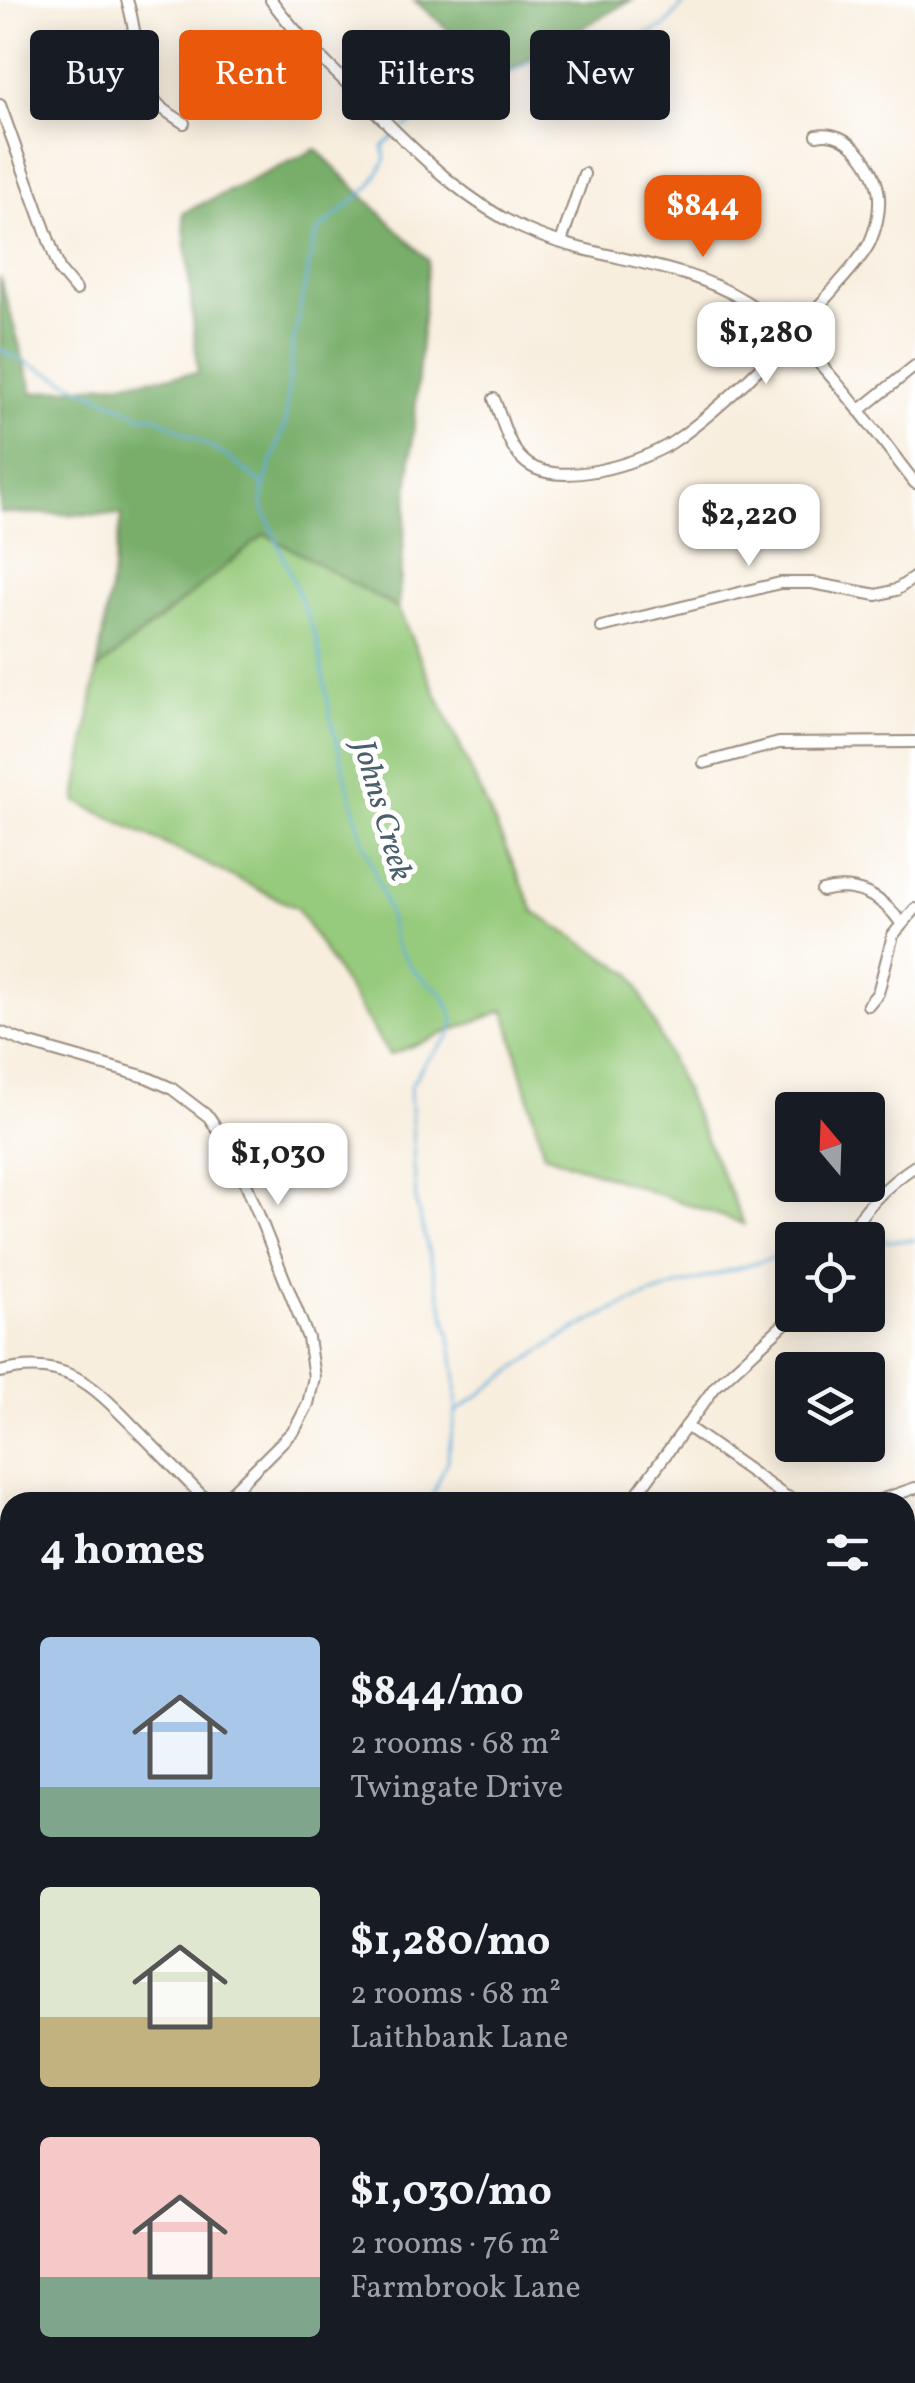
<!DOCTYPE html>
<html lang="en">
<head>
<meta charset="utf-8">
<style>
	body { margin:0; font-family:Vollkorn,serif; background:#242831; color:#f1f3f6; height:100vh; display:flex; flex-direction:column; font-size:38px; white-space:nowrap }
	* { box-sizing:border-box; margin:0 }
	p { font-size:32px; color:#9ea1a6 }
	.icon { flex:none; width:55px; height:55px; fill:none; stroke:currentColor; stroke-width:2; stroke-linecap:round; stroke-linejoin:round }
	.map { position:relative; flex:1; overflow:hidden }
	.details { position:absolute; left:0px; top:1492px; width:915px; height:892px; display:flex; flex-direction:column; background:#171b24; border-radius:30px 30px 0 0; box-shadow:0 5px 25px #0003 }
	.details>* { flex:none }
	.top-card { position:absolute; left:30px; top:30px; width:855px; height:90px; display:flex; gap:20px }
	.needle { width:65px; rotate:341deg }
	.controls { position:absolute; left:775px; top:1092px; display:grid; gap:20px }
	.controls a { display:grid; place-items:center; width:110px; height:110px; border-radius:10px; background:#171b24; box-shadow:0 5px 25px #0003; font-size:50px }
	.price { position:absolute; translate:-50% -85px; padding:0 22px; border-radius:20px; background:#fff; color:#222; font-size:32px; line-height:65px; filter:drop-shadow(0 2px 5px #0008) }
	.price::after { content:''; position:absolute; left:50%; top:60px; width:30px; height:22px; margin-left:-15px; background:inherit; clip-path:polygon(0 0,100% 0,50% 100%) }
	.price.active { background:#ea580c; color:#fff }
	ul { padding:0; list-style:none }
	li { display:flex; align-items:center; gap:30px; height:250px; padding:0 40px }
	li span { display:grid; place-items:center; flex:none; width:280px; height:200px; border-radius:10px; color:#555 }
	li>.icon { margin-inline-start:auto }
	span .icon { width:120px; height:120px; fill:#fffc; stroke-width:1 }
	li b { font-size:42px }
	h2 { display:flex; justify-content:space-between; align-items:center; height:120px; padding:0 40px; font-size:42px }
	.pill { padding:0 35px; border-radius:10px; background:#171b24; box-shadow:0 5px 25px #0003; font-size:35px; line-height:90px }
	.pill.active { background:#ea580c; color:#fff }
	.map>svg:first-child { display:block }
	.green { fill:#96ca7b; stroke:#687a4c; stroke-width:2.5 }
	.forest { fill:#78ae6b; stroke:#5a6c44; stroke-width:2.5 }
	.lines { fill:none; stroke-linecap:round; stroke-linejoin:round }
	.stream { stroke:#63afdc; stroke-width:2.5 }
	.minor-casing { stroke:#9a8c7e; stroke-width:14 }
	.tertiary-casing { stroke:#9a8c7e; stroke-width:16 }
	.minor { stroke:#fff; stroke-width:10 }
	.tertiary { stroke:#fff; stroke-width:12 }
	.labels { text-anchor:middle; dominant-baseline:central; stroke-width:10; stroke-linejoin:round; paint-order:stroke }
	.water-label { font-size:32px; font-style:italic; fill:#4b5f6a; stroke:#fff }
</style>
</head>
<body>
<div class="map">
<svg width="915" height="2383" viewBox="0 0 915 2383">
	<rect width="100%" height="100%" fill="#fff"/>
	<filter id="ink" filterUnits="userSpaceOnUse"><feTurbulence type="fractalNoise" baseFrequency=".01" numOctaves="2"/><feDisplacementMap in="SourceGraphic" scale="20" xChannelSelector="R" yChannelSelector="G"/><feConvolveMatrix kernelMatrix="1 2 1 2 8 2 1 2 1" color-interpolation-filters="sRGB"/></filter>
	<filter id="wash" filterUnits="userSpaceOnUse"><feTurbulence type="fractalNoise" baseFrequency=".0048" numOctaves="4" result="noise"/><feDisplacementMap in="SourceGraphic" scale="40" xChannelSelector="R" yChannelSelector="G"/><feGaussianBlur stdDeviation="2.25" result="paint"/><feColorMatrix in="noise" values="0 0 0 0 0 0 0 0 0 0 0 0 0 0 0 0 0 1.4 0 .05"/><feComposite in="paint" operator="in"/></filter>
	<g filter="url(#wash)">
		<rect width="100%" height="100%" fill="#f8eede"/>
		<!-- green -->
		<path class="green" d="M265,534l133,75 137,304 97,61 112,250 -200,-70 -39,-144 -116,45 -92,-147 -221,-107 21,-131z"/>
		<!-- forest -->
		<path class="forest" d="M414,0h217l-131,75z
			M316,149l112,111 -30,349 -133,-75 -168,136 25,-155 -122,-2v-236l33,116 165,-20 -15,-160z"/>
		<g class="lines">
			<!-- stream -->
			<path class="stream" d="M405,127l130,-68 75,-20 30,-2 25,-11 22,-26
				M394,137l-11,9 3,13 -15,27 -52,44 -5,11 -22,109 -7,75 -21,60 -2,19 55,136 14,80 30,114 26,74 8,37 20,27 28,22 11,25 -3,16 -26,27 -15,25 6,116 34,132 6,46v31l-10,52 -17,38
				M0,350l142,66h13l74,42 34,27
				M868,1235l18,6 29,-1
				M820,1240l16,-11
				M457,1411c49,-35 95,-72 150,-98 58,-28 124,-41 185,-61
				M100,2383l7,-8"/>
		</g>
	</g>
	<g filter="url(#ink)">
		<g class="lines">
			<defs>
				<path id="minor" d="M127,0c11,32 8,76 30,103 7,8 18,14 27,20
					M271,0c27,37 60,68 93,100 51,51 104,107 172,134 68,27 147,28 209,67 71,43 120,118 170,182
					M0,105l60,166 16,19
					M561,242l23,-68
					M494,399c8,19 13,46 29,61 31,31 118,3 150,-18 53,-36 118,-104 160,-152 13,-16 28,-30 37,-48 6,-14 10,-30 9,-45 -2,-30 -31,-69 -62,-62
					M859,411l56,-45
					M601,627l179,-44h32l65,12 19,-5 19,-13
					M704,763l75,-20 136,-1
					M822,891c33,-9 60,5 79,32
					M868,1005l10,-12 15,-58 22,-26
					M0,1032l27,11 119,34 25,11 38,29 26,39 73,182 6,39 -6,27 -13,25 -73,73
					M845,1240c18,-31 41,-55 70,-74
					M0,1372c69,-18 97,18 142,63 22,22 44,45 66,67
					M686,1426l99,70 16,6
					M631,1502l84,-115 79,-72
					M874,1502l41,-14
					M913,1621l2,51
					M905,1859l10,-10
					M905,2115l10,-7
					M905,2328l10,-1
					M775,2383l18,-8"/>
				<path id="tertiary" d="M905,1621h10
					M0,1636h10"/>
			</defs>
			<!-- minor casing -->
			<use href="#minor" class="minor-casing"/>
			<!-- tertiary casing -->
			<use href="#tertiary" class="tertiary-casing"/>
			<!-- minor -->
			<use href="#minor" class="minor"/>
			<!-- tertiary -->
			<use href="#tertiary" class="tertiary"/>
		</g>
	</g>
	<g class="labels">
		<!-- water labels -->
		<g class="water-label">
			<text transform="translate(381 811) rotate(74)">Johns Creek</text>
		</g>
	</g>
</svg>
<div class="controls">
<a><svg class="needle" viewBox="-14 -14 28 28"><path d="M0-13l5 13h-10z" fill="#e53935"/><path d="M0 13l5-13h-10z" fill="#9ea1a6"/></svg></a>
<a><svg class="icon" aria-label="locate" viewBox="0 0 24 24"><circle cx="12" cy="12" r="6"/><path d="M12 2v4M12 18v4M2 12h4M18 12h4"/></svg></a>
<a><svg class="icon" aria-label="layers" viewBox="0 0 24 24"><path d="M12 4l9 5-9 5-9-5zM3 14l9 5 9-5"/></svg></a>
</div>
<b class="price active" style="left:703px;top:260px">$844</b>
<b class="price" style="left:766px;top:387px">$1,280</b>
<b class="price" style="left:749px;top:569px">$2,220</b>
<b class="price" style="left:278px;top:1208px">$1,030</b>
<div class="top-card">
<a class="pill">Buy</a>
<a class="pill active">Rent</a>
<a class="pill">Filters</a>
<a class="pill">New</a>
</div>
<section class="details">
<h2>4 homes<svg class="icon" aria-label="filters" viewBox="0 0 24 24"><path d="M4 7h16M4 17h16"/><circle cx="9" cy="7" r="2"/><circle cx="15" cy="17" r="2"/></svg></h2>
<ul>
<li><span style="background:linear-gradient(#a9c7e8 75%,#7fa58c 0)"><svg class="icon" aria-label="home" viewBox="0 0 24 24"><path d="M3 11l9-7 9 7M6 9v11h12V9"/></svg></span><div><b>$844/mo</b><p>2 rooms · 68 m²</p><p>Twingate Drive</p></div></li>
<li><span style="background:linear-gradient(#dfe7d0 65%,#c2b280 0)"><svg class="icon" aria-label="home" viewBox="0 0 24 24"><path d="M3 11l9-7 9 7M6 9v11h12V9"/></svg></span><div><b>$1,280/mo</b><p>2 rooms · 68 m²</p><p>Laithbank Lane</p></div></li>
<li><span style="background:linear-gradient(#f6c9c9 70%,#7fa58c 0)"><svg class="icon" aria-label="home" viewBox="0 0 24 24"><path d="M3 11l9-7 9 7M6 9v11h12V9"/></svg></span><div><b>$1,030/mo</b><p>2 rooms · 76 m²</p><p>Farmbrook Lane</p></div></li>
</ul>
</section>
</div>
</body>
</html>
